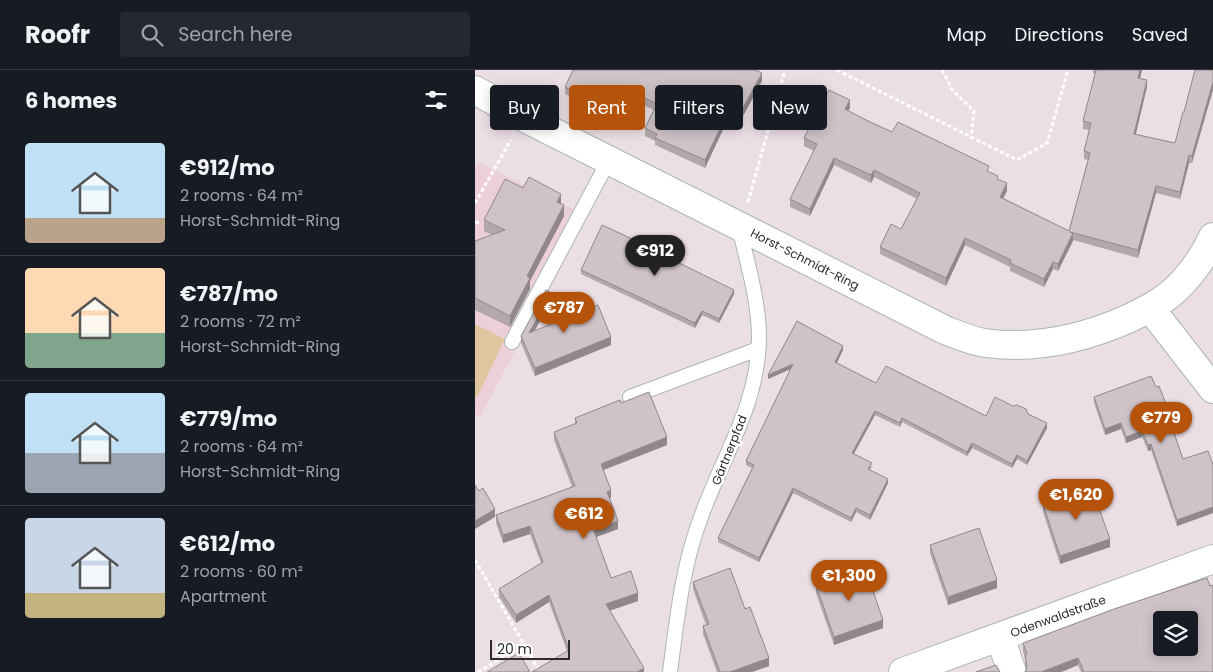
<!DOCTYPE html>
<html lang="en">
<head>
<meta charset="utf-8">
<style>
	body { margin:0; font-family:Poppins,sans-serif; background:#242831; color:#f1f3f6; height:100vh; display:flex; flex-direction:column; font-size:19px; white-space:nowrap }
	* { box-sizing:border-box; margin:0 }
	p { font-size:16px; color:#9ea1a6 }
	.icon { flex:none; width:28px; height:28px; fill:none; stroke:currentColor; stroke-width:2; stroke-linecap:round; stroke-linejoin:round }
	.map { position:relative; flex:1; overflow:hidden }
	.side { display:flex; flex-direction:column; background:#171b24; width:475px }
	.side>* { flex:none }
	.top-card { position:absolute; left:15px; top:15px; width:475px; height:45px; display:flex; gap:10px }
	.fabs { position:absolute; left:678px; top:541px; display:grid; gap:10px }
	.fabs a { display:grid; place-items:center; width:45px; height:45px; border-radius:5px; background:#171b24; box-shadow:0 2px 12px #0003; font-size:25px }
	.scale { position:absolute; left:15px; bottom:12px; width:80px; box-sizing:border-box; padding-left:5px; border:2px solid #2b2b2b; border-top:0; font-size:14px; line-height:18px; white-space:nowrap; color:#2b2b2b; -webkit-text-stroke:4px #fff; paint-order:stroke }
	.price { position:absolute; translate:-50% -42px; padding:0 11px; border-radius:18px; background:#b45309; color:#fff; font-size:16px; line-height:32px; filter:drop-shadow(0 1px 2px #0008) }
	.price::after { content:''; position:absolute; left:50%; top:30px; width:15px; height:11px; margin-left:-8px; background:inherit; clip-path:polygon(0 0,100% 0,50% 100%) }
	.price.selected { background:#222; color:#fff }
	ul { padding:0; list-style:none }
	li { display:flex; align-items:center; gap:15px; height:125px; padding:0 25px }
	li+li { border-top:1px solid #363941 }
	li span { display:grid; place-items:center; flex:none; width:140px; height:100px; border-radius:5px; color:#555 }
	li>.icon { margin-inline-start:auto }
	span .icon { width:60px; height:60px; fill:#fffc; stroke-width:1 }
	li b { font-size:21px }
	h2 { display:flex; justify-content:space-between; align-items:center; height:60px; padding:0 25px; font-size:21px }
	.tag { padding:0 18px; border-radius:5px; background:#171b24; box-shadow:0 2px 12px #0003; font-size:18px; line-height:45px }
	.tag.selected { background:#b45309; color:#fff }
	header { display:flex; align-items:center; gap:30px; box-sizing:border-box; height:70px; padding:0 25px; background:#171b24; border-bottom:1px solid #363941 }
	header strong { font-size:24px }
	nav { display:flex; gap:28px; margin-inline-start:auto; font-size:18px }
	.search { width:350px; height:45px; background:#242831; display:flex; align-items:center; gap:12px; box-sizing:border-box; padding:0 18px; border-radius:5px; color:#9ea1a6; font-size:19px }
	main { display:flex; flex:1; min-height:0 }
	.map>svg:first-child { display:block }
	.education { fill:#edcfda }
	.park { fill:#e0c59e }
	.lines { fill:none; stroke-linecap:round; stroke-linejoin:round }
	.service-casing { stroke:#abb7b4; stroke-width:16 }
	.minor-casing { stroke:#abb7b4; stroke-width:30 }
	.path { stroke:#fff; stroke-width:3; stroke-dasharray:4 2.5; stroke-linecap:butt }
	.service { stroke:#fff; stroke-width:14 }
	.minor { stroke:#fff; stroke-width:28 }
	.wall { fill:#b2a8ac }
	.shaded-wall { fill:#91888c }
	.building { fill:#cfc3c8; stroke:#91888c; fill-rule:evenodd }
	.labels { text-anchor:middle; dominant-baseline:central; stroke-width:5; stroke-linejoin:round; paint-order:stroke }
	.street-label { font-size:12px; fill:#2b2b2b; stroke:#fff }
</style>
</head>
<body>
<header>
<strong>Roofr</strong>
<div class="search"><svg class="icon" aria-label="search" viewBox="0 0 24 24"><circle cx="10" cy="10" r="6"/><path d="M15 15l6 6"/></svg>Search here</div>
<nav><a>Map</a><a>Directions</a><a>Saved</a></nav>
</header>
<main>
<section class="side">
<h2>6 homes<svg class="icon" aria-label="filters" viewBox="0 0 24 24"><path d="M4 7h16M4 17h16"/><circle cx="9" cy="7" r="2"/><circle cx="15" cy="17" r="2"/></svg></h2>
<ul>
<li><span style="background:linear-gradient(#bfe0f5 75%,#b9a48a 0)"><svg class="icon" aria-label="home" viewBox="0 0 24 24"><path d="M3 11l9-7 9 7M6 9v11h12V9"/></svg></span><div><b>€912/mo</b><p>2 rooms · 64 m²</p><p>Horst-Schmidt-Ring</p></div></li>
<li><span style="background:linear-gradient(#ffd9b3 65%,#7fa58c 0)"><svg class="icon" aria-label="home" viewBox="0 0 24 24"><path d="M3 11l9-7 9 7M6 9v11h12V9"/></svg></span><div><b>€787/mo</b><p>2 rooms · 72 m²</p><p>Horst-Schmidt-Ring</p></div></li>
<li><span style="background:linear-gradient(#bfe0f5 60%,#9aa5b1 0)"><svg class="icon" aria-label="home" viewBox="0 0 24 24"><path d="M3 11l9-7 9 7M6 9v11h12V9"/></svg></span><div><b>€779/mo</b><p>2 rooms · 64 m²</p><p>Horst-Schmidt-Ring</p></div></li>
<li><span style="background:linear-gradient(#c9d6e8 75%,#c2b280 0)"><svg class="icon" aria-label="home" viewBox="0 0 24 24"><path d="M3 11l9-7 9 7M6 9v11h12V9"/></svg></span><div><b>€612/mo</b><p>2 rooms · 60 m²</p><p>Apartment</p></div></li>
</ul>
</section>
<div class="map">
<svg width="738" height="602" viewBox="0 0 738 602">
	<rect width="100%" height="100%" fill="#ecdee5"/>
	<!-- education -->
	<path class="education" d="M3,92l103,51 -37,83 -64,121 -5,-3v-247z"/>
	<!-- park -->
	<path class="park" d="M0,254l30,15 -28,58 -2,-1z"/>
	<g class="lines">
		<defs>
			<path id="service" d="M37,272l97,-182
				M155,327l128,-48
				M195,602c7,-53 12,-105 31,-155 22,-62 57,-111 58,-179 0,-38 -12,-75 -20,-112"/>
			<path id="minor" d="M0,20l48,27 422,213c13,5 26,11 40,13 51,7 98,-4 145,-25 16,-8 32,-16 45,-28 15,-14 29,-34 38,-53
				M675,238l63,81
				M525,567l12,35
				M428,602l310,-113"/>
		</defs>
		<!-- service casing -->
		<use href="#service" class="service-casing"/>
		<!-- minor casing -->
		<use href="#minor" class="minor-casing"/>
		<!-- path -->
		<path class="path" d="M362,0l180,90 30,-17 21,-73
			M467,0l11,21 21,20 -3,27
			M273,132l37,-132
			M0,133l36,-63
			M0,152l5,1
			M0,490l65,112
			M3,602l46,-27"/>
		<!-- service -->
		<use href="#service" class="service"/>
		<!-- minor -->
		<use href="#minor" class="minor"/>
	</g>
	<!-- wall -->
	<path class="wall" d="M618,0h49l-2,8 7,9 -12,47 40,9 9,-31 11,-42 -3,93h-3l-9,36 -24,-6 -18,65 -65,-18 -15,31 -5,-2 -9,18 -34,-16v-4l-45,-22 -19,41 -66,-32v-7l21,-18 16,-30 -43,-22 -3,6 -37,-18 -24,51 -20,-9v-8l24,-48 -10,-5v-8l46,-30 -2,3 44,21 97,40 9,7 9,12 -4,7 66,33 19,-71 -4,-1v-8l5,-21 -6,-1v-8l13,-47 -3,-1z
		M287,11l-25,46 -10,-6 -22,47 -50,-23v-4l-10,-5v-8l9,-18 -28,-13 -12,22 -49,-25v-7z
		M48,118l38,16 3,12 -34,65v8l-20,38 -35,-17v-69l17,-6 -8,-4v-11z
		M179,181l80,43 -15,29 -17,-8 -7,13 -114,-54v-4z
		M76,231l-17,30 77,14 -76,31 -14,-33v-7z
		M368,280l-7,13 40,20 110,33 42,-2 19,14 -20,37 -10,-6 -5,9 -40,-20 -5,8 -65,-34 -2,5 -25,-12 -21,39 18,13 -2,3 18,13 -18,37 -14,-8 -5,10 -58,-29 -34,69 -41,-20v-4l34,-70 -6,-3v-4l45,-92 -23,10v-4z
		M619,327l78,29 11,33 30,6v48l-36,13 -26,-76 -3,1 -6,-14 -16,6 -5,-14 -16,6 -11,-32z
		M146,333l46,42 -64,25 8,28h-1l8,31 -22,8 15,41 27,23 -28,9 34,62 -77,-21 -18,-49 -33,21 -17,-26v-8l42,-26 -11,-29 -27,9 -7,-20v-8l76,-28 -18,-47v-8l21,-8v-6z
		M568,434l67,43 -50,17 -17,-52z
		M455,475l67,43 -49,17 -18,-52z
		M218,512l52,27 24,57 -17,6h-35l-14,-38v-8l3,-1 -13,-36z
		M341,515l67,43 -49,17 -18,-52z
		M548,573l190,29h-132l-3,-7 -17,7h-36l1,-3 -1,-11 -2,-7z"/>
	<!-- shaded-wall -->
	<path class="shaded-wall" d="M665,0h2l-4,15v-7z
		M287,3v8l-25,46v-8z
		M672,10v7l-13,55v-8z
		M738,12v8l-21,73v-7z
		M151,19v8l-12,22v-7z
		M375,30v8l-5,9v-8z
		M252,44v7l-22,47v-8z
		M714,85v8l-9,36v-7z
		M359,88v7l-24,51v-7z
		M399,100v7l-3,6v-8z
		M532,113v8l-7,14v-8z
		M681,116v7l-18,65v-8z
		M86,124v11l-4,-3z
		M89,135v11l-34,65v8l-20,38v-11l17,-40z
		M598,163v8l-15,30v-7z
		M490,168v7l-19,41v-8z
		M578,192v7l-9,18v-8z
		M259,220v4l-15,29v-4z
		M76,223v8l-22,40v-8z
		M227,241v4l-7,13v-5z
		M136,267v8l-76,31v-8z
		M368,276v4l-8,17v-5z
		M318,294v4l-25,11v-4z
		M400,341v4l-23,42v-4z
		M427,348v4l-2,5v-4z
		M572,353v5l-20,37v-4z
		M646,353v6l-16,6v-6z
		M667,361v6l-16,6v-6z
		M192,367v8l-66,26v-7z
		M497,373v5l-5,8v-4z
		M676,374v6l-3,1v-6z
		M542,385v4l-5,9v-4z
		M413,409v4l-18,37v-5z
		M318,418v5l-34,69v-4z
		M136,420v8l-4,1v-7z
		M738,437v6l-36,13v-6z
		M381,438v4l-5,10v-4z
		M20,439v8l-20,12v-8z
		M143,451v8l-24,9v-7z
		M55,456v8l-27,9v-8z
		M635,469v8l-50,17v-8z
		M522,510v8l-49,17v-8z
		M163,523v8l-32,11v-8z
		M74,525v7l-33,21v-8z
		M408,550v8l-49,17v-8z
		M294,588v8l-17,6h-22z
		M603,588v7l-17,7h-20z
		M169,598v4h-7z"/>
	<!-- building -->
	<path class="building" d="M98,0h182l7,3 -25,46 -10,-5 -22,46 -50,-22 2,-4 -12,-6 12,-24 -31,-15 -12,23 -49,-25z
		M621,0h44l-2,8 9,2 -13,54 41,9 8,-31h1l11,-42h18v12l-21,74 -3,-1 -9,37 -24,-6 -18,64 -68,-18 3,1 -15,31 -5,-2 -9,17 -34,-16 1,-3 -46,-22 -19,40 -66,-31 11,-23 10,5 19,-36 -46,-23 -3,5 -37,-17 -24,51 -20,-10 27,-55 -13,-6 25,-48 21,10 -5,9 23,12 24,11 6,-10 91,44 -2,5 11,5 -1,3 10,4 -7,14 69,34 21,-78 -6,-2 7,-28 -8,-2z
		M54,107l32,17 -4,8 7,3 -37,71 3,2 -20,38 -35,-18v-57l30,-11 -21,-10 21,-41 18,9z
		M127,155l52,24 -1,1 81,40 -15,29 -17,-8 -7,12 -114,-53z
		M71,220l5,3 -22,40 69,-28 13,32 -76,31 -14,-32z
		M322,251l46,25 -8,16 41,21 10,-17 100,50 9,-19 18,9 4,-1 9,4 2,5 19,9 -20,38 -10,-6 -5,9 -40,-21 -5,9 -65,-34 -2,5 -25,-12 -23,42 20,10 -4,6 20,10 -18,36 -14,-7 -5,10 -58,-30 -34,70 -41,-20 36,-73 -8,-4 47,-97 -25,11z
		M676,306l5,11 3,-1 13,34 -2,1 13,38 25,-8 5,14v42l-36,13 -26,-76 -3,1 -6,-14 -16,6 -5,-14 -16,6 -11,-32z
		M174,322l18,45 -66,27 10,26 -4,2 11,29 -24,10 17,47 20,-7 7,22 -32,11 38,64 -7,4h-105l37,-22 -20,-55 -33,20 -17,-26 44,-27 -13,-36 -27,9 -7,-20 79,-29 -21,-54 23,-9 -2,-5 45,-18 1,3z
		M0,415l4,6 4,-3 12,21 -20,12z
		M616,416l19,53 -50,17 -17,-52z
		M504,458l18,52 -49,17 -18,-52z
		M255,498l15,41 5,-2 19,51 -39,14h-10l-17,-46 6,-2 -16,-42z
		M390,498l18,52 -49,17 -18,-52z
		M732,508l3,8 3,-1v87h-129l-6,-14 -37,14h-16l2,-5 -2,-12 2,-1 -4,-11 91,-34zM686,550h28v28h-28z
		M44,583l11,19h-43z
		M521,595l4,7h-24z"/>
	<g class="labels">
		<!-- street labels -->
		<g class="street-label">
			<text transform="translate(330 189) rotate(27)">Horst-Schmidt-Ring</text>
			<text transform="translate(254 380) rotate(-68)">Gärtnerpfad</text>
			<text transform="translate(583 546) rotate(-20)">Odenwaldstraße</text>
		</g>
	</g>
</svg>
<div class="fabs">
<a><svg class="icon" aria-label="layers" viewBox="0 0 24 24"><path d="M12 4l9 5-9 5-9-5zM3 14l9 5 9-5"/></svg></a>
</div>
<div class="scale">20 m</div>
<b class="price selected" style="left:180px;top:207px">€912</b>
<b class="price" style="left:89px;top:264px">€787</b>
<b class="price" style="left:686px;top:374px">€779</b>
<b class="price" style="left:601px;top:451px">€1,620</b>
<b class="price" style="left:109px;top:470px">€612</b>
<b class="price" style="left:374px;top:532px">€1,300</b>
<div class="top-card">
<a class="tag">Buy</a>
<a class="tag selected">Rent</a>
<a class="tag">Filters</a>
<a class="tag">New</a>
</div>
</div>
</main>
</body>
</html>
